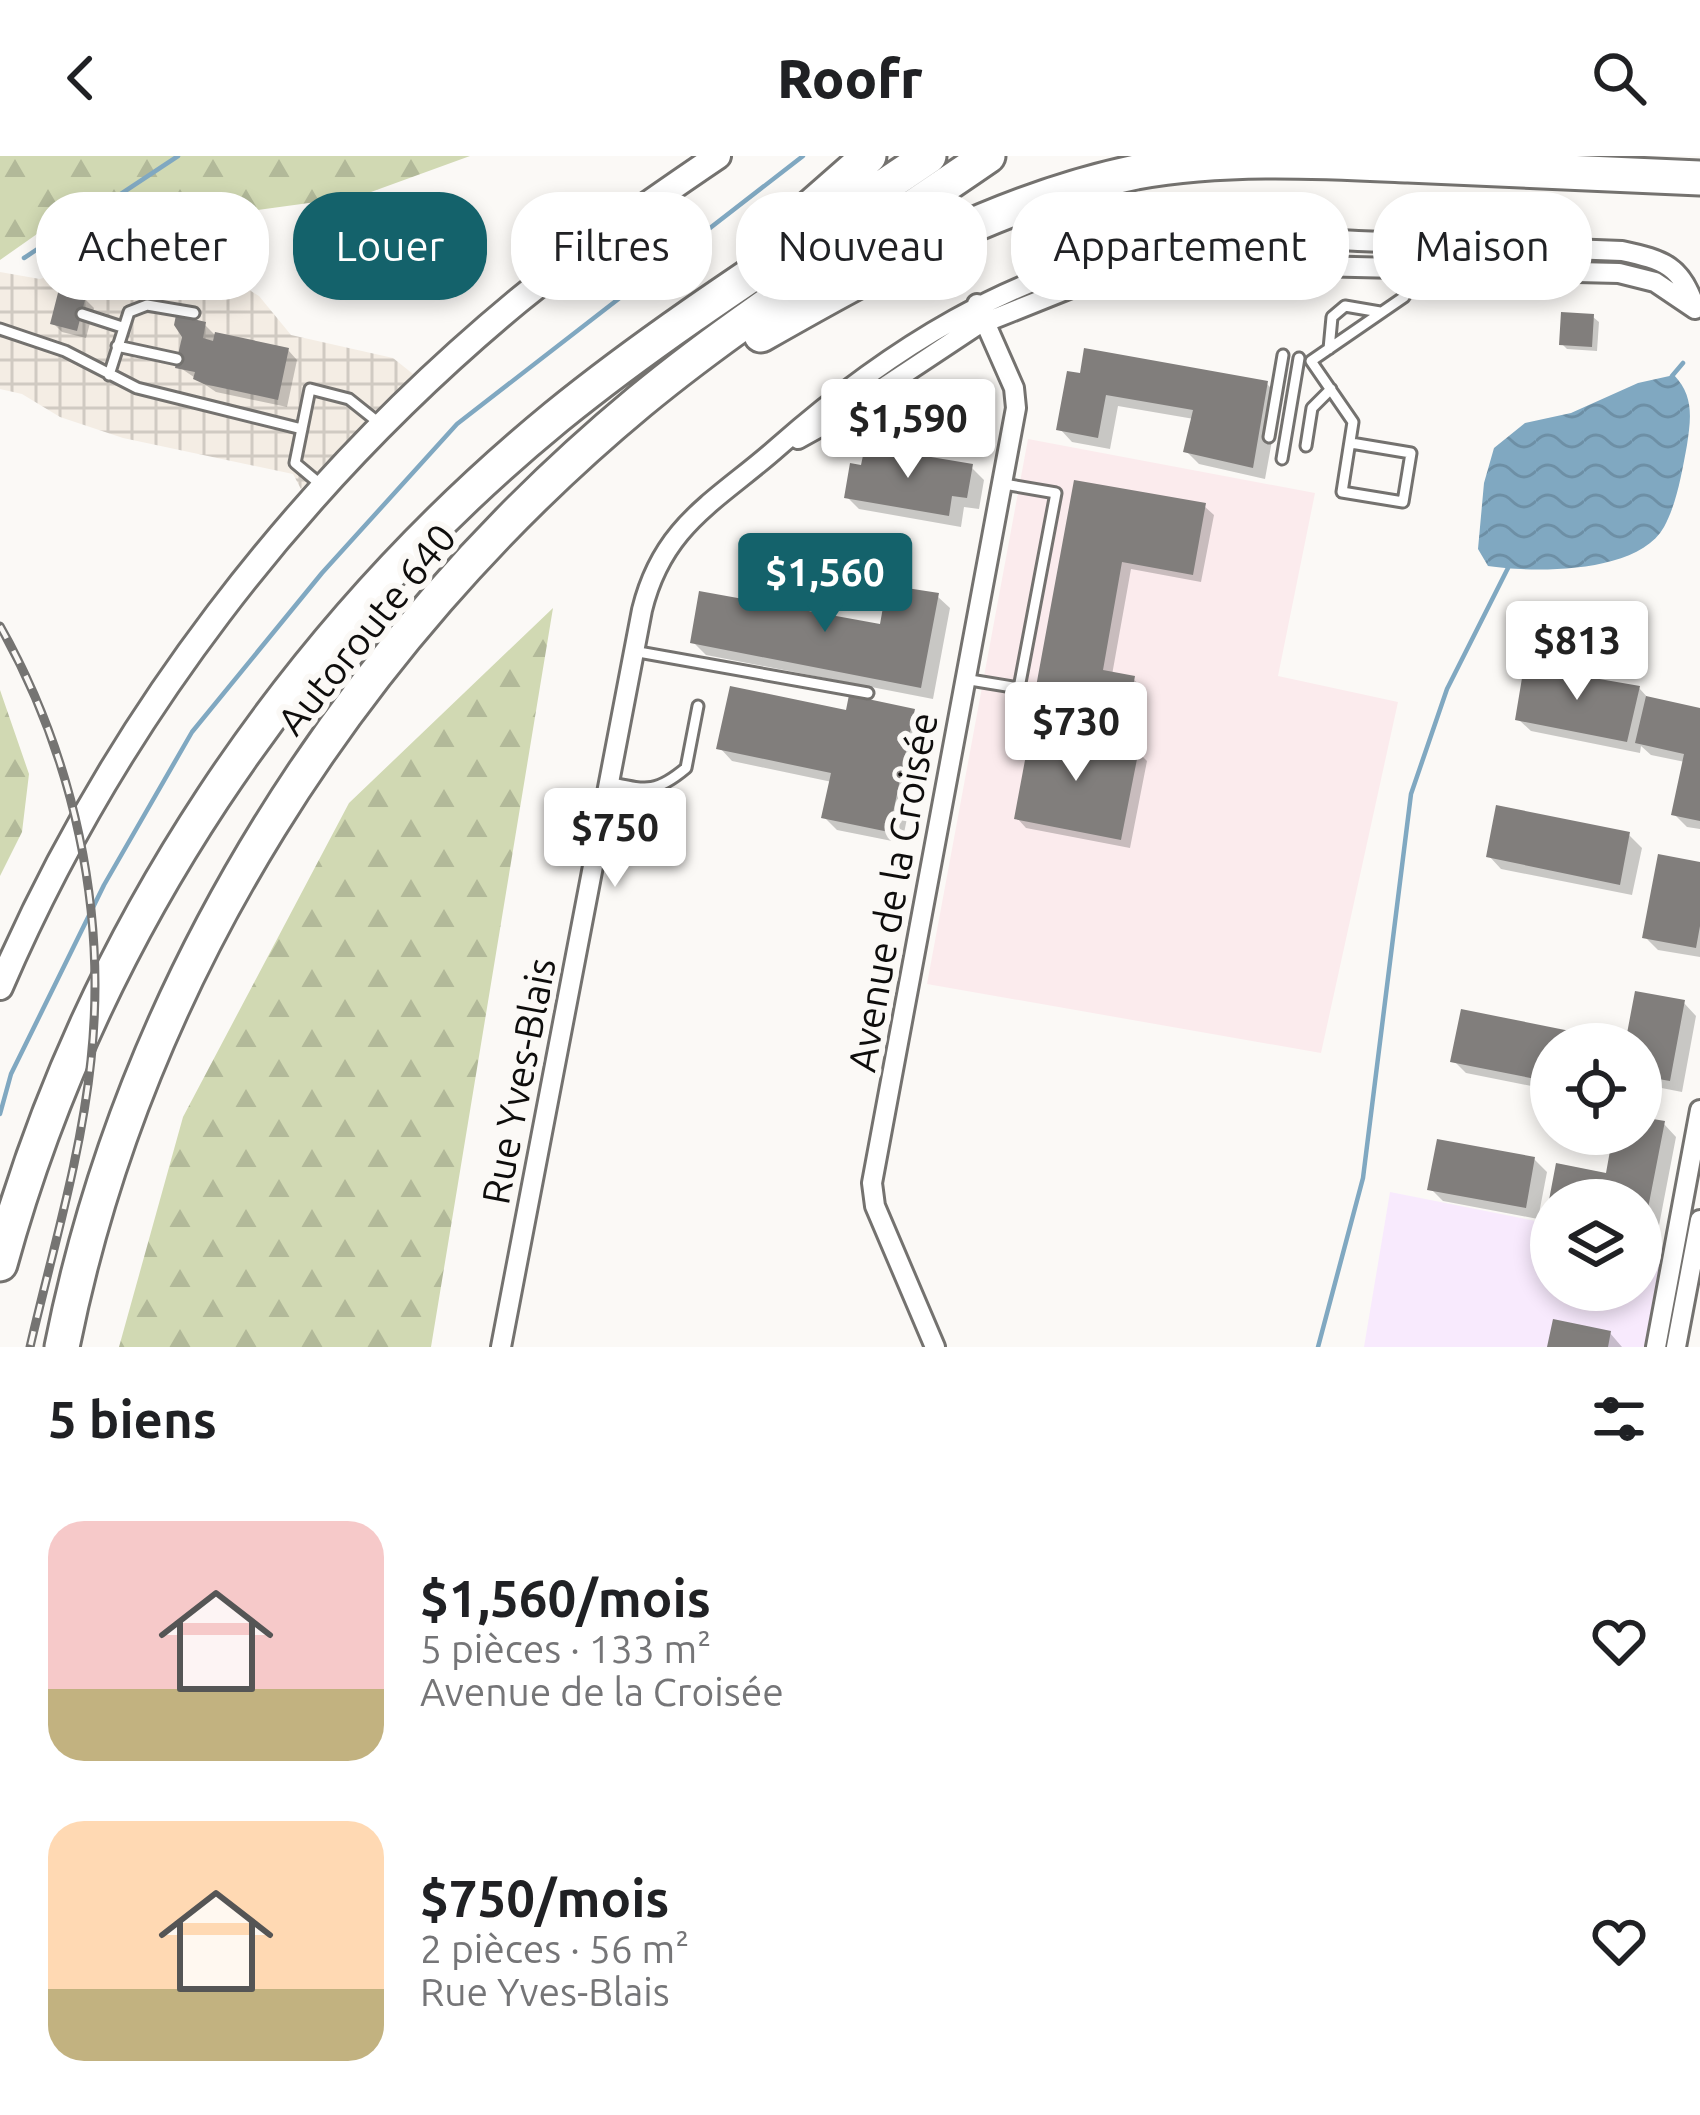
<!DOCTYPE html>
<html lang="fr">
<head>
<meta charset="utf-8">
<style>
	body { margin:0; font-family:Ubuntu,sans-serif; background:#f2f2f2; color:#202124; height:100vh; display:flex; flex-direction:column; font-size:45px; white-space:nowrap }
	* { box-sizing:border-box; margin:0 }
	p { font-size:39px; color:#757577 }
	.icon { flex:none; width:66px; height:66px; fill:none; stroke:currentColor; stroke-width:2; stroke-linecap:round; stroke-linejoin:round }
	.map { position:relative; height:1191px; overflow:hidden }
	.side { display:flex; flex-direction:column; background:#fff; flex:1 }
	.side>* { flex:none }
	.guide { position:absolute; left:36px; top:36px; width:1629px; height:108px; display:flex; gap:24px }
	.buttons { position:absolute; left:1530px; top:867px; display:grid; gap:24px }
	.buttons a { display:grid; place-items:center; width:132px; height:132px; border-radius:50%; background:#fff; box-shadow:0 6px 18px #0003; font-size:60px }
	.price { position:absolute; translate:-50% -102px; padding:0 27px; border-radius:12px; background:#fff; color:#222; font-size:39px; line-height:78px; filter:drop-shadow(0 3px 6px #0008) }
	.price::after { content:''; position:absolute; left:50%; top:72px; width:36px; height:27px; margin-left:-18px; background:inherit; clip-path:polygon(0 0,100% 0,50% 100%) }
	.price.active { background:#14626b; color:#fff }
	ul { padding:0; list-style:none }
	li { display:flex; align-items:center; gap:36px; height:300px; padding:0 48px }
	li span { display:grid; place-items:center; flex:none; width:336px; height:240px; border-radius:36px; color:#555 }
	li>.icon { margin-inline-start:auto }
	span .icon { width:144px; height:144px; fill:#fffc; stroke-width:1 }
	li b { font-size:51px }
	h2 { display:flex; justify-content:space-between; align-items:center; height:144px; padding:0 48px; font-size:51px }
	.chip { padding:0 42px; border-radius:48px; background:#fff; box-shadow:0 6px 18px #0003; font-size:42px; line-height:108px }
	.chip.active { background:#14626b; color:#fff }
	header { display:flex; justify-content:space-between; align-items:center; height:156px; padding:0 48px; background:#fff; font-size:54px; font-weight:800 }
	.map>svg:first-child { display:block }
	.commercial { fill:#f8eafd }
	.industrial { fill:url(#industrial-grid) }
	.education { fill:#fbebed }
	.forest { fill:url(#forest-firs) }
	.water { fill:url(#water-waves) }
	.shadow { fill:#0003 }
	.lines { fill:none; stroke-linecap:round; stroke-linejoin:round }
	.stream { stroke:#80a8c1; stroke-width:4.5 }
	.building { fill:#817e7c }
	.lane-casing { stroke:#74726f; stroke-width:15 }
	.street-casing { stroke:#74726f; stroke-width:24 }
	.secondary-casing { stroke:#74726f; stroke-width:30 }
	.highway-casing { stroke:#74726f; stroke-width:39 }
	.lane { stroke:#fff; stroke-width:9 }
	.street { stroke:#fff; stroke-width:18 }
	.secondary { stroke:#fff; stroke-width:24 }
	.highway { stroke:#fff; stroke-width:33 }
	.rail-casing { stroke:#757472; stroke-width:9 }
	.rail { stroke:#fbf9f6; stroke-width:4.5; stroke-dasharray:14; stroke-linecap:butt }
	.labels { text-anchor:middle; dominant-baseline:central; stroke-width:12; stroke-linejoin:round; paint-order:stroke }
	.street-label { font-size:39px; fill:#0e0d0c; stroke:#fbf9f6 }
</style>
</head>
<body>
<header><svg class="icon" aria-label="back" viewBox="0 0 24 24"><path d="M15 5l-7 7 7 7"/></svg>Roofr<svg class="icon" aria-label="search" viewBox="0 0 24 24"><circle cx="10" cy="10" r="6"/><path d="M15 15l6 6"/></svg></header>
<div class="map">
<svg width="1700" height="1191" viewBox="0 0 1700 1191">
	<defs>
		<pattern id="industrial-grid" width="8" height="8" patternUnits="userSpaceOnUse" patternTransform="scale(3)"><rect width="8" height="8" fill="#f4ede4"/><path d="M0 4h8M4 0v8" fill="none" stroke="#d0cac2"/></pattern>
		<pattern id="forest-firs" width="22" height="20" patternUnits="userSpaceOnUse" patternTransform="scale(3)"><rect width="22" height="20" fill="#d1d9b3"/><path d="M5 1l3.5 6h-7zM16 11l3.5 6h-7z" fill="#b2b999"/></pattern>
		<pattern id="water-waves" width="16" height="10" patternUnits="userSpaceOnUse" patternTransform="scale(3)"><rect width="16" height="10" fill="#80a8c1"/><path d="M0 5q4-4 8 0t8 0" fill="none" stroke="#6d8fa5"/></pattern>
	</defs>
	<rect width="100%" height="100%" fill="#fbf9f6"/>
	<!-- commercial -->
	<path class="commercial" d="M1390,1036l161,32v66h90v-48l24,5 -21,100h-280z"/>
	<!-- industrial -->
	<path class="industrial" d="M95,104l111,13 37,13 16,10 32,39 102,23 20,16 -112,115 -8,-15 -170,-36 -63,-21 -38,-23 -22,-5v-117l40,7z"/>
	<!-- education -->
	<path class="education" d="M1028,283l287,54 -37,183 120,26 -77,351 -394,-69z"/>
	<!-- forest -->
	<path class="forest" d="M0,0h470l-110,40 -145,20 -168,11 -47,33z
		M553,452l-122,739h-312l64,-230 166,-314z
		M0,534l29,84 -7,58 -22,44z"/>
	<!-- water -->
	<path class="water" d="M1674,219c20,21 17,43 13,70 -5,27 -10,58 -23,82 -26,47 -131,46 -176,39l-10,-17 6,-66 10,-35 31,-25 46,-10 67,-30z"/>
	<!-- shadow -->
	<path class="shadow" d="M85,143l9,9 -8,30 -24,-6 -9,-9z
		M1593,161l6,5 -2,29 -30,-2 -5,-5z
		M205,169l9,9 74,16 9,10 -10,47 -71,-15 -37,-25 6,-31z
		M1070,219l197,9 13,13 -15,82 -66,-15 -13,-13 8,-32 -76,-13 -8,43 -38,-7 -12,-13z
		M971,311l13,13 -5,29 -15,-2 -3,20 -102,-18 -12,-12 17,-28z
		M1076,327l128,23 10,9 -13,67 -70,-13 -19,106 21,4 10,9 -9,50 -90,-16 -9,-9z
		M937,440l13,12 -17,91 -227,-44 -13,-13 190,-15z
		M1639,532l11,12 50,11v118l-13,-2 -13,-13 11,-52 -34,-7 -10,-9 -1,7 -109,-22 -13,-12z
		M913,556l13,13 -24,118 -65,-13 -13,-13 8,-35 -100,-21 -12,-13 129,-34z
		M1137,595l10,10 -17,87 -104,-20 -9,-10z
		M1629,679l13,13 -10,47 -131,-26 -12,-13z
		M1700,709v92l-42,-7 -13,-13z
		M1684,847l12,13 -14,76 -41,-8v-40h-12z
		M1463,856l131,27 5,5h-48v46l-85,-17 -12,-12z
		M1641,964l23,4 12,13 -20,104 -15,-3v-38h-89l56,-24 8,-42h25z
		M1534,1003l13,13 -9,47 -95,-18 -12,-12z
		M1610,1177l12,14h-71z"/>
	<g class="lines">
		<!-- stream -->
		<path class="stream" d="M24,102l154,-102
			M1672,220l11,-13
			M0,958l11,-40 93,-189 88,-153 130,-159 135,-149 346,-268
			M1318,1191l45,-169 48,-384 36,-105 61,-121"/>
	</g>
	<!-- building -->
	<path class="building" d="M59,133l27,7 -9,35 -27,-7z
		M1561,156l33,2 -2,33 -33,-2z
		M176,159l30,7 -3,16 10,3 2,-9 74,16 -11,52 -74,-16 -11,-5 2,-7 -20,-4 7,-31 -8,-12z
		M1084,192l184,33 -15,87 -70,-16 10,-42 -87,-15 -8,43 -42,-8 11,-59 13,2z
		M865,290l108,18 -6,34 -15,-2 -3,20 -105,-18 6,-35 11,2z
		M1074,324l132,23 -13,72 -71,-13 -19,108 32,6 -10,55 -94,-17z
		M887,429l52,8 -18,95 -231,-45 9,-52 181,33z
		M1524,510l116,20 -13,56 -112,-22z
		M730,530l116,24 3,-15 66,14 -26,123 -68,-14 10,-45 -115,-24z
		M1646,540l54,12v113l-29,-6 13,-61 -49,-11z
		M1031,572l108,21 -18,91 -107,-21z
		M1496,649l134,27 -10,53 -134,-28z
		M1658,698l42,8v64l-4,22 -54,-10z
		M1635,835l50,9 -15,81 -29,-5v-32h-16z
		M1461,853l134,27 -1,8h-43v38l-101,-20z
		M1641,961l24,4 -22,113 -2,-34h-92l7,-37 50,10 7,-39h28z
		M1437,983l98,18 -9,51 -99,-18z
		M1553,1163l58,12 -3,16h-61z"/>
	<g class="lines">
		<defs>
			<path id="lane" d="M82,158l40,13
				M0,173l65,22 72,37 165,41
				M117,190l60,13
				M1329,193l3,-32 13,-11 35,6
				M109,219l20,-63 18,-7 47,8
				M1269,281l14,-82
				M1351,287l60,10 -8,49 -61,-10 11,-70 -42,-61 93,-64 11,-17 2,-37
				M1306,290l6,-38 19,-19
				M1282,303l17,-101
				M320,328l-25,-21 15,-74 39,10 30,24
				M633,495l235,42
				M964,523l55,9 37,-195 -52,-9
				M608,626c38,8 47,12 78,-14l12,-62"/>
			<path id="street" d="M798,283l47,-26 131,-87 95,-38 81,-22 26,-3 441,10 36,9 40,27
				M501,1191l141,-737c21,-86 75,-109 136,-163 110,-97 234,-176 381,-202 66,-12 132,-7 199,-4 88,3 176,7 264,10 42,9 60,15 73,57
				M935,1191l-60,-141 -3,-23 144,-775 -2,-20 -37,-84
				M1656,1191l44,-237
				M1676,1191l24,-127"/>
			<path id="secondary" d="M0,831c114,-265 296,-502 518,-686 64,-52 132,-99 200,-145"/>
			<path id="highway" d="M771,86l98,-86
				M761,179c118,-67 240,-135 375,-163 90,-16 181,-11 272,-7 98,4 195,9 292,13
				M0,1108c91,-331 292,-630 556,-847 117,-95 248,-176 373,-261
				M62,1191c73,-368 289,-706 577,-945 109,-90 232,-165 349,-246"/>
		</defs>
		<!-- lane casing -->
		<use href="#lane" class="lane-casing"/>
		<!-- street casing -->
		<use href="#street" class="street-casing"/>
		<!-- secondary casing -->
		<use href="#secondary" class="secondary-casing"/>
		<!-- highway casing -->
		<use href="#highway" class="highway-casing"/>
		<!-- lane -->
		<use href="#lane" class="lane"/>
		<!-- street -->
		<use href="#street" class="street"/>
		<!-- secondary -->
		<use href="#secondary" class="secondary"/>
		<!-- highway -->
		<use href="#highway" class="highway"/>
		<defs>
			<path id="rail" d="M0,470c74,132 107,283 91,434 -10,97 -39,192 -61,287"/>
		</defs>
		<!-- rail casing -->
		<use href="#rail" class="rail-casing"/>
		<!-- rail -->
		<use href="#rail" class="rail"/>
	</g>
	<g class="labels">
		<!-- street labels -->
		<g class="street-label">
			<text transform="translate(366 473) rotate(-51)">Autoroute 640</text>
			<text transform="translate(892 736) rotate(-80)">Avenue de la Croisée</text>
			<text transform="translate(518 925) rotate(-79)">Rue Yves-Blais</text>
		</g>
	</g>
</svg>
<div class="buttons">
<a><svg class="icon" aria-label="locate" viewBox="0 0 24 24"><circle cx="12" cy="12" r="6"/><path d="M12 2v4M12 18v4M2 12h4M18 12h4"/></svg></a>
<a><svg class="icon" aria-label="layers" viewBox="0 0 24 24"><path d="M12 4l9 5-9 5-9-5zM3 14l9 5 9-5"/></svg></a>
</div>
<b class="price" style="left:908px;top:325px">$1,590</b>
<b class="price active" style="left:825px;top:479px">$1,560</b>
<b class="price" style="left:1577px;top:547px">$813</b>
<b class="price" style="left:1076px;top:628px">$730</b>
<b class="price" style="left:615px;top:734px">$750</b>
<div class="guide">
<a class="chip">Acheter</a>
<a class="chip active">Louer</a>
<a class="chip">Filtres</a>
<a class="chip">Nouveau</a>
<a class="chip">Appartement</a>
<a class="chip">Maison</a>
</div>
</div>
<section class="side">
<h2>5 biens<svg class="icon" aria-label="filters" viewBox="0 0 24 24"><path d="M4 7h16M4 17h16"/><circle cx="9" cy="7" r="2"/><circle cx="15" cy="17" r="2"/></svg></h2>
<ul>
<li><span style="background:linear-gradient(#f6c9c9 70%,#c2b280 0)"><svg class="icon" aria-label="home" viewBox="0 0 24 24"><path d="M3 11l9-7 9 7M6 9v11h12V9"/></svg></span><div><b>$1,560/mois</b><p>5 pièces · 133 m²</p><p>Avenue de la Croisée</p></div><svg class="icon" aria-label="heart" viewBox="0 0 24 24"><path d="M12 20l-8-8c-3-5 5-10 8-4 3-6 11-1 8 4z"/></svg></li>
<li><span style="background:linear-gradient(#ffd9b3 70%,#c2b280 0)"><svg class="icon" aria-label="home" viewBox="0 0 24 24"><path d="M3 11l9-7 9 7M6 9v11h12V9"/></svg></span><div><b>$750/mois</b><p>2 pièces · 56 m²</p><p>Rue Yves-Blais</p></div><svg class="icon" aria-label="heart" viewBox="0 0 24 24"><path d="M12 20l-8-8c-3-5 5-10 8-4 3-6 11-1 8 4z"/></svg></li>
</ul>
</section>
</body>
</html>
